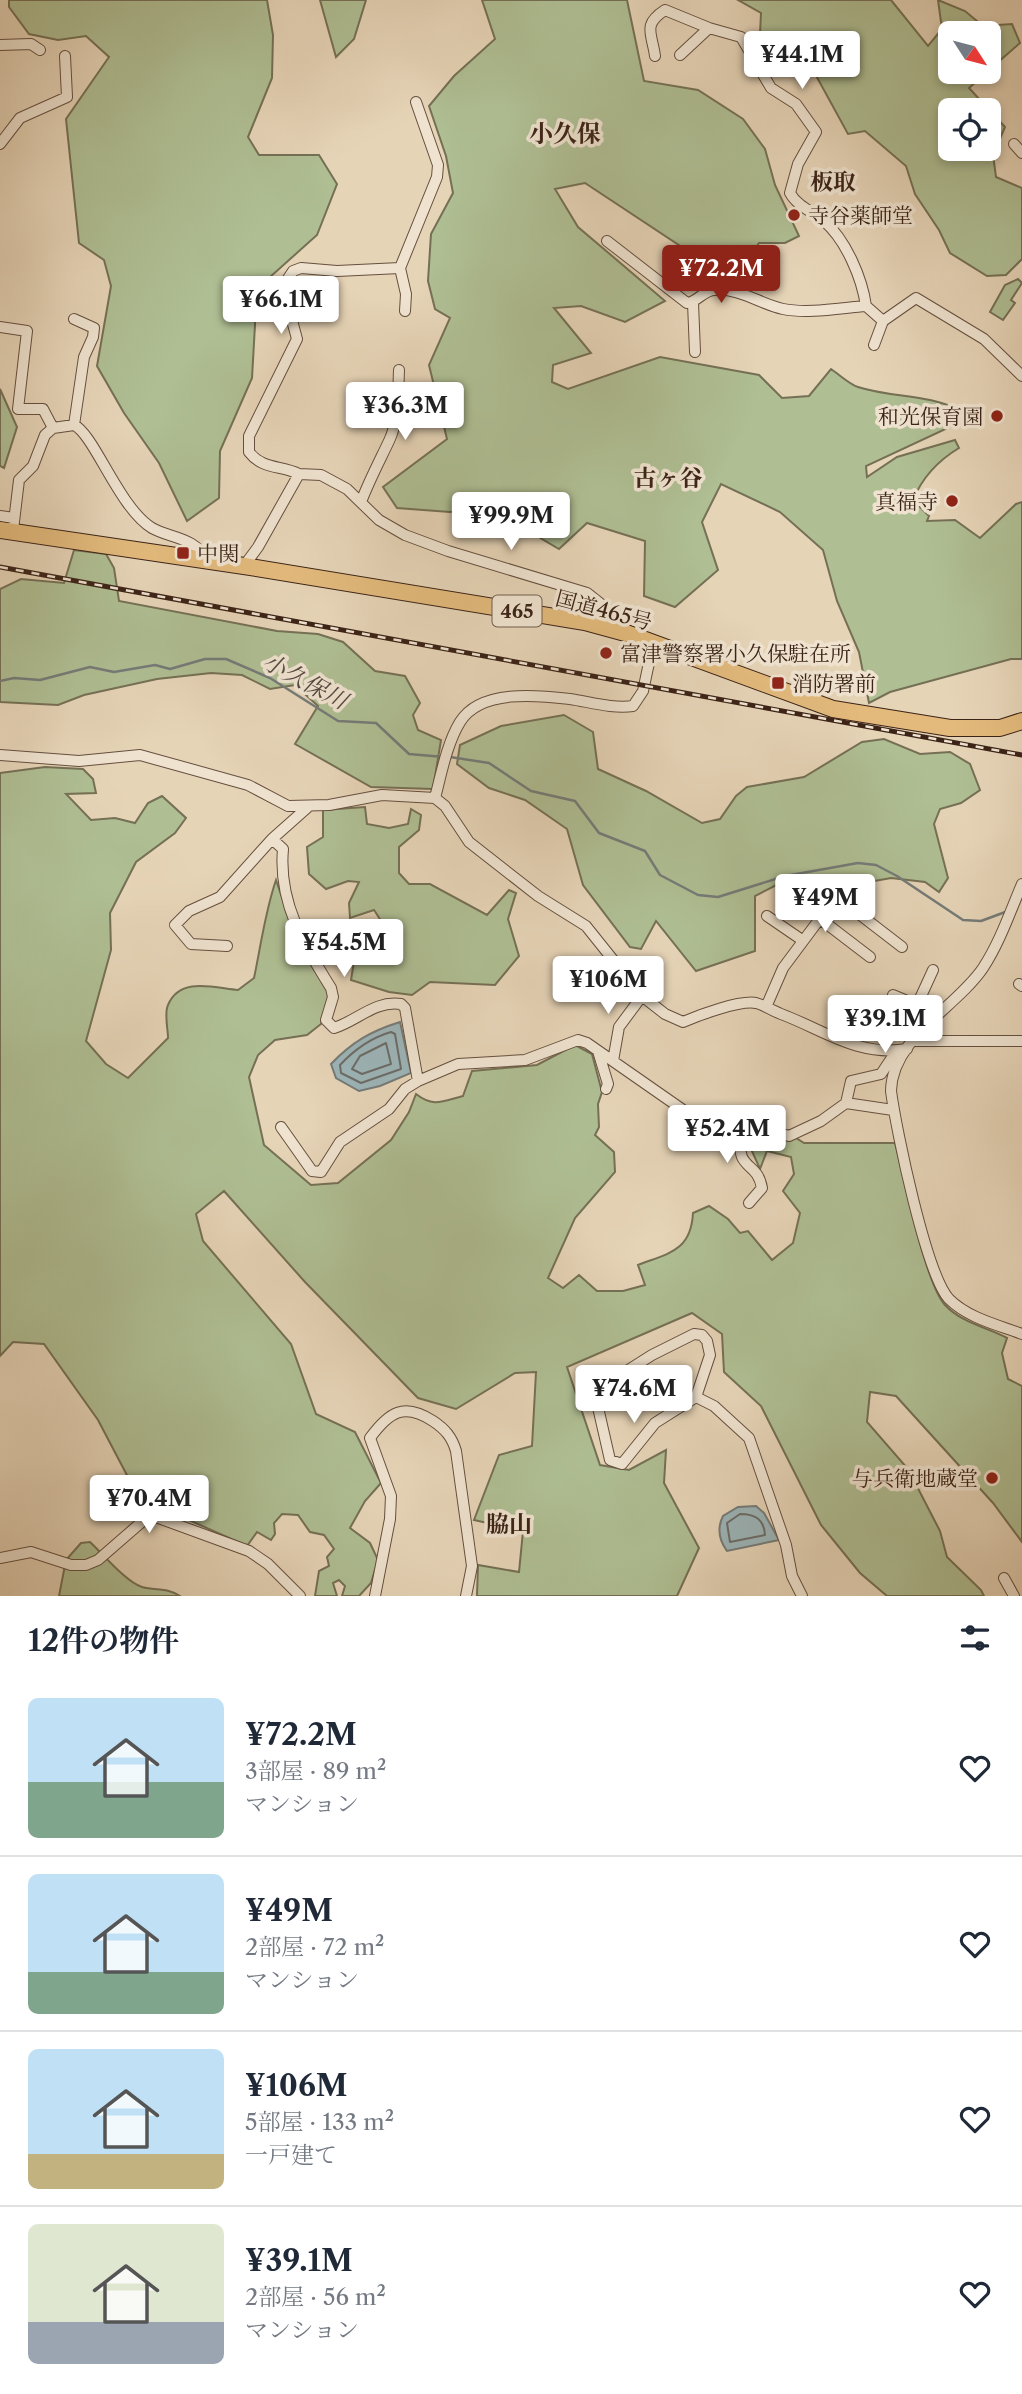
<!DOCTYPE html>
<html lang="ja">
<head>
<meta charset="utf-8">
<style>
	body { margin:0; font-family:"Libre Caslon Text","Noto Serif JP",serif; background:#f6f6f7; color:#1f2937; height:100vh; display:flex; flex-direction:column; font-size:26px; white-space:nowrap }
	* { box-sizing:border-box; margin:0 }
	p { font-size:23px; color:#747a83 }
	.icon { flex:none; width:38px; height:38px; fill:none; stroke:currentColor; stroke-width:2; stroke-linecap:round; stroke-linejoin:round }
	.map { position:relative; height:1596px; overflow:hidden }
	.side { display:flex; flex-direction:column; background:#fff; flex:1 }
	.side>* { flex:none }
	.needle { width:46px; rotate:126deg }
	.fabs { position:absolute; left:938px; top:21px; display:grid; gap:14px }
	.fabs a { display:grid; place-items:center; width:63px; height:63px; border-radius:10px; background:#fff; box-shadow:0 4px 10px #0003; font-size:35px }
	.price { position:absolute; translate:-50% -60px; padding:0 16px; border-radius:7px; background:#fff; color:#222; font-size:23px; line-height:46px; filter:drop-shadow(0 2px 4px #0008) }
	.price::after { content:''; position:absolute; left:50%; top:42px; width:21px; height:16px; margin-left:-10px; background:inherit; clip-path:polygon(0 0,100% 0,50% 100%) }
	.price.active { background:#8f2418; color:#fff }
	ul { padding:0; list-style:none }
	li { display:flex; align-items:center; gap:21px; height:175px; padding:0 28px }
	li+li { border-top:2px solid #e0e1e3 }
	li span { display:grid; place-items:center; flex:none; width:196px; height:140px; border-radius:10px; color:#555 }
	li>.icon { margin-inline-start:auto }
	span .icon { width:84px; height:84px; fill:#fffc; stroke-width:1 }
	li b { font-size:30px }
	h2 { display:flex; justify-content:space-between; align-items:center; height:84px; padding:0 28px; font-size:30px }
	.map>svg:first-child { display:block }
	.green { fill:#afbe93; stroke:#757055; stroke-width:2; fill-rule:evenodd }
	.water { fill:#9cb5b9; stroke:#757b78; stroke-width:2 }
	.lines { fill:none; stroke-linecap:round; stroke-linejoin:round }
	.shore { stroke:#6c6c68; stroke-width:2 }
	.stream { stroke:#757b78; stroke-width:2.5 }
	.minor-casing { stroke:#664f3f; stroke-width:12 }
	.trunk-casing { stroke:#3b2317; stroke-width:18 }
	.minor { stroke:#efe3d0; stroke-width:10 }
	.trunk { stroke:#e3ba7c; stroke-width:16 }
	.rail-casing { stroke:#3b2317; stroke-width:5 }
	.rail { stroke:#efe3d0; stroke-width:2.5; stroke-dasharray:8; stroke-linecap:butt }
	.poi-dot { fill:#8f2418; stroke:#efe3d0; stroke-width:2.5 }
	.labels { text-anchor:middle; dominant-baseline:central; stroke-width:7; stroke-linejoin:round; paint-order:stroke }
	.shield { fill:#efe3d0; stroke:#715d4e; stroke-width:2 }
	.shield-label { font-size:19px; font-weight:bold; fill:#3b2317 }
	.poi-label { font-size:21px; fill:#3b2317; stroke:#efe3d0; text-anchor:start }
	.street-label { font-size:21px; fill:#3b2317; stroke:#efe3d0 }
	.neighbourhood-label { font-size:23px; font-weight:bold; fill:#3b2317; stroke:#efe3d0 }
	.water-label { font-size:23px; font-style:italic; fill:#534840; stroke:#efe3d0 }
	.quarter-label { font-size:24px; font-weight:bold; fill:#3b2317; stroke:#efe3d0 }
</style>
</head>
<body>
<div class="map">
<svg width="1022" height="1596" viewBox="0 0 1022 1596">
	<rect width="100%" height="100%" fill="#e6d4b7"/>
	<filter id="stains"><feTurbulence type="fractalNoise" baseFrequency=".00286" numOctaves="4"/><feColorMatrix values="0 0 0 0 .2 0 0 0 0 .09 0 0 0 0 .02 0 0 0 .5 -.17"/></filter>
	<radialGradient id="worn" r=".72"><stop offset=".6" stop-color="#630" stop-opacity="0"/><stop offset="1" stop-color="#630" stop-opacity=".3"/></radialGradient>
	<!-- green -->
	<path class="green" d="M9,0h258l6,35 -1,43 -24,59 11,18h60l18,29 -20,51 -47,42 -14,30 -4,71 -32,73 -1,47 -32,23 -28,-58 -35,-50 -27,-47 14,-80 -7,-26 -25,-17 -13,-124 43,-62 -23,-21 -28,4 -29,-6 -20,-27z
		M320,0h46l-12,39 -18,18z
		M482,0h145l17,81 54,9 45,29 22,30 10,36 24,51 -14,7h-26l-16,23 -41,-9 -14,-6 -103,-68 -30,6 23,38 87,74 -40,21 -44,-16 -27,2 37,45 -38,12 -1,17 16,7 92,-32 99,18 23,23 27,-2 22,-27c9,6 18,15 27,18 34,11 70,7 101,23l-7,16 -86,40 1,11 30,-20 58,-17 4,8c-20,12 -37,30 -46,52l16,16 -2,5 28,-1 25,18 36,-34 6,-2v157h-11l-121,33 -21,11 -10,-51 -22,-51 -14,-51 -43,-38 -59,-28 -19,38 16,48 -43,37 -31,-11 1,-55 -58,-18 -28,26 -71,-42 -38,5 -53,-4 -14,-21 64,-48 -18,-74 21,-47 -15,-9 -7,-28 3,-47 22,-41 -7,-37 -17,-50 25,-30 41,-37z
		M738,0h153l37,46 14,-17 -4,-29 27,11 18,15 29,-2 8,19 -31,27v-37h-39v39h37l-18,16 36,39 -12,28 3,22 26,11v71l-16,16 -19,1 -37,-23 -11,-23 -24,-36 -9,-28 -41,-35 -17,3 -46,-84 -33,7 -9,-23 1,-21zM950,110h39v39h-39z
		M1018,279l4,4 -11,17 4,3 -12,17 -13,-8 15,-27z
		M0,389l17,38 -13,41 -4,-2z
		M74,550l32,4 8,14 5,33 158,30 41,3 25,8 32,29 30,5 15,27 -7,12 5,15 23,10 -8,49 -62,-2 -76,-43 23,-38 -23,-21 -25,4 -28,-14 -31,-2 -54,6 -73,16 -26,10 -58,-3v-113l21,-10 43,4z
		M564,715l29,17 5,37 48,22 56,32 18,-4 16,-23 11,-9 57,-10 58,-35 22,-3 36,15 30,-2 20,12 10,26 -19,13 -21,6 -6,15 14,54 -9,14 -14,-10 -34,-4 -49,9 -44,-13 -43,22v55l-59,20 -40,-50 -15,28 -11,-2 -47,-62 -16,-56 -42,-29 -36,-12 -32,-24 3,-19 41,-19z
		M45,767l38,2 10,10 3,14 -30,1 25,26 24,-2 20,5 13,-20 14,-7 24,22 -11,15 -39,29 -26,51 1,37 -25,91 20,23 22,14 40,-40c0,-9 -4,-25 0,-33 12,-29 47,-17 70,-15l16,-12c7,-33 11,-66 22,-98l21,61 32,53 -8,30 -14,11 -32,5 -17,15 -9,22 15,68 47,40 27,-2 53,-43 18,-28 7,-18c18,14 27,7 47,2l9,-25 65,-6 38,-20 17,9 10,38 -4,12 1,23 -4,8 19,17 1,20 -40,46 -27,60 15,10 16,-13 18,16h26l22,-6 -7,-20c31,-12 53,-14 55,-52l16,-7 19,13 12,14 8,-2 24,29 21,-17 7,-30 -17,-22 11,-17 -3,-17 -24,-6 -7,18 -9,-20 6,-15 39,4 8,5h91c9,33 30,140 50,162 17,18 41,22 62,33l-5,15 6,26 14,7v156l-29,-39 -97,-107 -26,-4 -3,30 41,47 32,62 7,26 34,33 3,6h-97l-27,-23 -39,-48 -60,-119 -37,-34 -2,-38 -30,-21 -125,54 33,98 29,5 37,-20 -2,33 35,65 -22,48h-200l1,-31 41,7 4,-41 -49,-11 25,-65 33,-9 4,-74 -21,1 -59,36 -38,-11 -113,-116 -81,-91 -28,23 7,27 88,103 25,70 39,18 26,51 -16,18 -15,27 20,15 8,17 -7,23 -12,13h-17l3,-10 -6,-6 -6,3 4,13h-22l4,-25 10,-5 -2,-9 7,-8 -10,-14 -14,-3 -12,-17 -16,-1 -8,9 1,11 -4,6 -14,-8 -10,14 -85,-38 -33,-29 -31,-59 -54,-76 -31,-2 -13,14v-583z
		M365,807l2,17 22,4 19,-4 3,-15 10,6 -2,15 -20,17v26l10,11h21l57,31 22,-25 7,3 -8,26 11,37 -24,29 -65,-3 -18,13 -23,-3 -38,-12 4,-25h32v-25l-13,-20 -24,8 -1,-15 10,-21 -11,-1 -22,8 -17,-15 -2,-27 16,-10v-27z
		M90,1542c13,12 36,40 52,45 14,4 24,0 38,9h-121l7,-36 15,-17z"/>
	<!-- water -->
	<path class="water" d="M400,1022l11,51 -31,13 -21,5 -23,-13 -5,-14c21,-22 40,-33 69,-42z
		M756,1506l8,7 15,27 -52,11c-8,-11 -10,-23 -4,-35l15,-9z"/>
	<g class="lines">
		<!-- shore -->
		<path class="shore" d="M391,1032l4,2 6,35 -40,14 -20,-10 -1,-8c15,-16 30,-27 51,-33z
			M386,1043l5,21 -29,10 -10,-5 8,-13z
			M740,1514c15,0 24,5 25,21l-35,7 -3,-19z"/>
		<!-- stream -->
		<path class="stream" d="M0,681l14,-3 26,2 50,-13 24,5 41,-7 15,4 35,-10h21l44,19 68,43 38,2 33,31 35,3
			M450,757l39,6 42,28 44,10 24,32 46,18 15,24 38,20 20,2 67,-21 73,-13 18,2 21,11 66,44 18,1 27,-10"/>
		<defs>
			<path id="minor" d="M0,45l31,-1 9,6
				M680,55l29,-27
				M655,56c-3,-23 -13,-31 10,-46l44,18 32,9 30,51 25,16 20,28 -18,32 -8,29c7,13 23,19 34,28 22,19 38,57 42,85l17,15 33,-23 68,41 38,37
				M0,144l20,-26 47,-21 -2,-41
				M1014,144l8,9
				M607,241l80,62c11,-1 16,-13 28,-13 25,-2 45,14 68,19 25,5 57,-1 83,-3
				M693,303l2,49
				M405,311l1,-17 -6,-26 37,-91 1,-12 -22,-63
				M0,327l27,4 -9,78h25l10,19
				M874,345l9,-24
				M74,425l10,-68 9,-20 1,-9 -20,-9
				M299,474c-18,-9 -36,-4 -50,-22v-16l48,-97 -11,-41 1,-18 6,-9 8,-3 36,3 63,-3
				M361,502c8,-21 18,-40 28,-61 10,-21 9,-47 10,-71
				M0,516l14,2
				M13,530l6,-50 14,-14 12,-31 8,-7 21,-3c20,9 45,83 78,103 17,10 44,9 54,32
				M244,566l14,-19 41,-73 22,1 26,14 32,31 26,15 43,16 139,42 24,19 18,22
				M0,755l79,6 61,-6 108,30 40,21 41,-1 53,-10 53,3 10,8 24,36 69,54 48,30 56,70 23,18 18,8c16,-7 57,-22 73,-19 8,2 17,8 25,11 43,16 77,43 126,35
				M435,798c6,-23 12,-55 25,-76 20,-33 77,-27 110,-23 20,3 43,10 63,7l10,-15 10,-47
				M308,807l-36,32 11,10c-5,53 21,96 48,139l2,9 -7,23 8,8c23,-7 41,-28 67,-24l4,4 13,73
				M1022,884c-12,28 -22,58 -39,84 -27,40 -91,70 -92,123 5,38 35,183 58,208 19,19 49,26 73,35
				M767,916l35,24
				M819,918l51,39
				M227,946l-36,-2 -16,-19 14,-14 31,-14 52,-58
				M1019,984l3,2
				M893,995l24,10
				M766,1007l17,-39 50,-67 8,-1 61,47
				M918,1037l-1,-32 16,-35
				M914,1041h108
				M598,1051l10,33 -2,5
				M613,1061l6,-34 23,-31
				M846,1103l47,7
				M281,1127l31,44 9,1 19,-30 49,-33 16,-20 13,-8 40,-17 67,-4 53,-20 9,3 99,69 43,5 13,16 23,-4 24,7 32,-15 25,-18 5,-22 30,-7 10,-15 10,-5
				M742,1133c-8,39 15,26 20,55l-13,15
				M694,1334l8,1 5,6 3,14 -14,42 -41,26 -33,41 -12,-4 -13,-57 -1,-8 4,-7 52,-33z
				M696,1397l18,9 35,32 37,107 6,31 10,20
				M0,1558l31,-6 40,13h15l12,-5 46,-40 9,-4 96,35 19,13 32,32
				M1004,1578l10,18
				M375,1596l15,-77 1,-23 -21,-58c19,-26 34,-36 63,-17 12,8 19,16 23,30l16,115 -6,30"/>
			<path id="trunk" d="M0,530l244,36 341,56 44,12 204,75 117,19h50l22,-7"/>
		</defs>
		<!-- minor casing -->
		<use href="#minor" class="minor-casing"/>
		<!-- trunk casing -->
		<use href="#trunk" class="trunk-casing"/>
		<!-- minor -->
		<use href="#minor" class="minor"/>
		<!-- trunk -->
		<use href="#trunk" class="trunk"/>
		<defs>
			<path id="rail" d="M0,567l1022,188"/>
		</defs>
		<!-- rail casing -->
		<use href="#rail" class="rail-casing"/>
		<!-- rail -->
		<use href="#rail" class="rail"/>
	</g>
	<!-- markers -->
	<g class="poi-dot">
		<circle cx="794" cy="215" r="7"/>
		<circle cx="997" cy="416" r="7"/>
		<circle cx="952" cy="501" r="7"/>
		<rect x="176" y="546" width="14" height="14" rx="3.5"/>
		<circle cx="606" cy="653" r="7"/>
		<rect x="771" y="676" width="14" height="14" rx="3.5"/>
		<circle cx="992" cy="1478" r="7"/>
	</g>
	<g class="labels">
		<!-- shield labels -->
		<rect class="shield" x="492.5" y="595.5" width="49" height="31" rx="5"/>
		<g class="shield-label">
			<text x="517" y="611">465</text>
		</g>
		<!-- poi labels -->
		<g class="poi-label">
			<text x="808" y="215">寺谷薬師堂</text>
			<text x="983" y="416" text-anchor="end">和光保育園</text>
			<text x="938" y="501" text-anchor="end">真福寺</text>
			<text x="197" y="553">中関</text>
			<text x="620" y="653">富津警察署小久保駐在所</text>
			<text x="792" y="683">消防署前</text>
			<text x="978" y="1478" text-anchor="end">与兵衛地蔵堂</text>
		</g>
		<!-- street labels -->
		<g class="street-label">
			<text transform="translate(604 610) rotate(15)">国道465号</text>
		</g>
		<!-- neighbourhood labels -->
		<g class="neighbourhood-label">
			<text x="833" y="182">板取</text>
			<text x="668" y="478">古ヶ谷</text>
			<text x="509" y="1524">脇山</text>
		</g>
		<!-- water labels -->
		<g class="water-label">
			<text transform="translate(305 681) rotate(28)">小久保川</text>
		</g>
		<!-- quarter labels -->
		<g class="quarter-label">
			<text x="565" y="133">小久保</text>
		</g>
	</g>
	<rect width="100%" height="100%" filter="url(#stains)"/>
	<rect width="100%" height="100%" fill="url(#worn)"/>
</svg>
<div class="fabs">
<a><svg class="needle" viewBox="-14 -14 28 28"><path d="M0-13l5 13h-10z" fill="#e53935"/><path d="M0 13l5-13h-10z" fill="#747a83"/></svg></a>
<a><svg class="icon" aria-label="locate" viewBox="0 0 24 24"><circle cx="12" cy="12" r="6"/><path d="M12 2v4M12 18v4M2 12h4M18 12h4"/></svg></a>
</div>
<b class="price" style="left:802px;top:91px">¥44.1M</b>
<b class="price active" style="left:721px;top:305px">¥72.2M</b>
<b class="price" style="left:281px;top:336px">¥66.1M</b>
<b class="price" style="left:405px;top:442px">¥36.3M</b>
<b class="price" style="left:511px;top:552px">¥99.9M</b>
<b class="price" style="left:825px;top:934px">¥49M</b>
<b class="price" style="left:344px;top:979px">¥54.5M</b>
<b class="price" style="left:608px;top:1016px">¥106M</b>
<b class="price" style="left:885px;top:1055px">¥39.1M</b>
<b class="price" style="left:727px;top:1165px">¥52.4M</b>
<b class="price" style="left:634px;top:1425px">¥74.6M</b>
<b class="price" style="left:149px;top:1535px">¥70.4M</b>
</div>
<section class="side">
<h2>12件の物件<svg class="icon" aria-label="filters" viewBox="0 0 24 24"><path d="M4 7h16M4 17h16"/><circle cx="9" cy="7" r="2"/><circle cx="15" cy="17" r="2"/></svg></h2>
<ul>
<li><span style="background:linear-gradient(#bfe0f5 60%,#7fa58c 0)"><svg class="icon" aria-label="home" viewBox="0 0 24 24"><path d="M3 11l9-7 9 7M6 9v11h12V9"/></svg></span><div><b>¥72.2M</b><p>3部屋 · 89 m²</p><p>マンション</p></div><svg class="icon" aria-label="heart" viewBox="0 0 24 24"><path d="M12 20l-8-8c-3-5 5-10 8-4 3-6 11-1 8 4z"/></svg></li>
<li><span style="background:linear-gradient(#bfe0f5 70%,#7fa58c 0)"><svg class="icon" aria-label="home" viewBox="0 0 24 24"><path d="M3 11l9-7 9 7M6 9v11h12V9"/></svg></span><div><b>¥49M</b><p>2部屋 · 72 m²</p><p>マンション</p></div><svg class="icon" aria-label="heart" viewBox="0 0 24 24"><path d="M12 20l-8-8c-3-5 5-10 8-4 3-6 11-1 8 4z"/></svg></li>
<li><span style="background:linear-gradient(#bfe0f5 75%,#c2b280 0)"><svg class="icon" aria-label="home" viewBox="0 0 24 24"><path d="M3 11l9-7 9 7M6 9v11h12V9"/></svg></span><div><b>¥106M</b><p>5部屋 · 133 m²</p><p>一戸建て</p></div><svg class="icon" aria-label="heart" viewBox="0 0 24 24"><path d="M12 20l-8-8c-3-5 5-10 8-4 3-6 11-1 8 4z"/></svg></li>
<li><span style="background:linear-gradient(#dfe7d0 70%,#9aa5b1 0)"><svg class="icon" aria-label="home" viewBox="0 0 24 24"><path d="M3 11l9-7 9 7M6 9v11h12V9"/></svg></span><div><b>¥39.1M</b><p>2部屋 · 56 m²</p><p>マンション</p></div><svg class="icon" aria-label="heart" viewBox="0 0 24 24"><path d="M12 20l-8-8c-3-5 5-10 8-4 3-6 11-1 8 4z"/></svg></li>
</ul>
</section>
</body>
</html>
